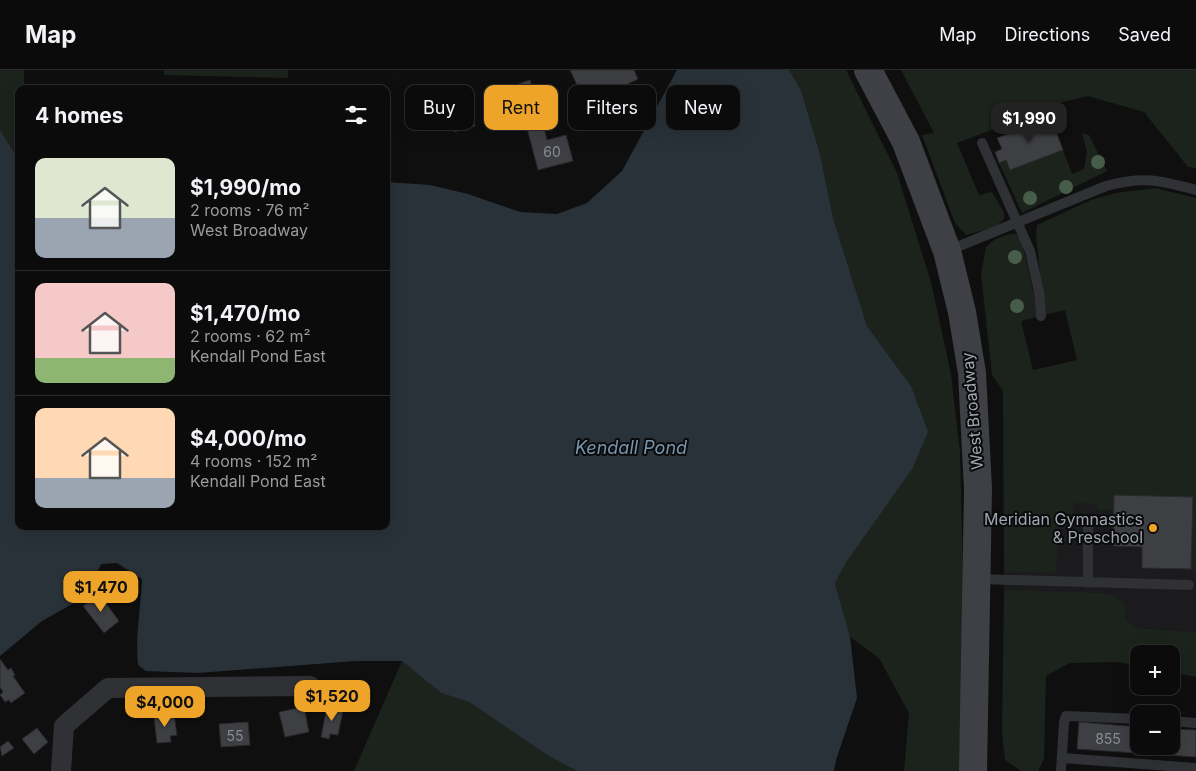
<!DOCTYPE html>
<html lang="en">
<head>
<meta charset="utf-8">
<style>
	body { margin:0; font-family:Inter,sans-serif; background:#19191a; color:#f1f3f6; height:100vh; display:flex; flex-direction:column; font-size:19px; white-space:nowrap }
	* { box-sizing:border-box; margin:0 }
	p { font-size:16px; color:#9a9b9d }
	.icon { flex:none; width:28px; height:28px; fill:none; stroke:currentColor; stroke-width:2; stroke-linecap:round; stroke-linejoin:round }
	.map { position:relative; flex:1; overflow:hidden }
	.sheet { position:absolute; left:15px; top:15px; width:375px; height:445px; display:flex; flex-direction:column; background:#0b0b0c; border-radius:10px; box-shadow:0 5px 20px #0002,0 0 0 1px #2b2b2d }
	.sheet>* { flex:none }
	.top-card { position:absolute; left:405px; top:15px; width:475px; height:45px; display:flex; gap:10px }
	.controls { position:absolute; left:1130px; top:575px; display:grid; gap:10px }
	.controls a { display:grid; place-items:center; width:50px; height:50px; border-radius:10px; background:#0b0b0c; box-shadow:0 5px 20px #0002,0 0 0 1px #2b2b2d; font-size:25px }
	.price { position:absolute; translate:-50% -42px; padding:0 11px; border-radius:10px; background:#eea429; color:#111; font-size:16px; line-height:32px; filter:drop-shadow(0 1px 2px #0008) }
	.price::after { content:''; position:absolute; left:50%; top:30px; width:15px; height:11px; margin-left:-8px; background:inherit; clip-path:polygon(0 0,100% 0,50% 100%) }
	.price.on { background:#222; color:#fff }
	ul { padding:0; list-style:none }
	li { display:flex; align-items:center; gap:15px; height:125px; padding:0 20px }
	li+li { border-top:1px solid #2b2b2d }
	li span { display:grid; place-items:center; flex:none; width:140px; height:100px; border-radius:10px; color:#555 }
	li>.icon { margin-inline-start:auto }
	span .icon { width:60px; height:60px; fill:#fffc; stroke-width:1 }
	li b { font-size:21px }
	h2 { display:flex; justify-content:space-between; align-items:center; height:60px; padding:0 20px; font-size:21px }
	.chip { padding:0 18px; border-radius:10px; background:#0b0b0c; box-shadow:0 5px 20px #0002,0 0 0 1px #2b2b2d; font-size:18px; line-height:45px }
	.chip.on { background:#eea429; color:#111 }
	header { display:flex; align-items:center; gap:30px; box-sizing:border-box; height:70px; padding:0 25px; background:#0b0b0c; border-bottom:1px solid #2b2b2d }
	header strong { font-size:24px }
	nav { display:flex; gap:28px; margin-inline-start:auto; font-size:18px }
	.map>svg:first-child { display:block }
	.built { fill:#1b1b1d }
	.green { fill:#1b231c }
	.water { fill:#293238 }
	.building { fill:#3e3f43; stroke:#29292c }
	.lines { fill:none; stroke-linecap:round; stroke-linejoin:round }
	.lane { stroke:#303135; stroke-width:10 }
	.street { stroke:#303135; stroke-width:20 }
	.secondary { stroke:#3e4045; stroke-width:28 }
	.tree { fill:#485d49 }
	.poi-dot { fill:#eea429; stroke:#0a0a0b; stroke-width:2 }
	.labels { text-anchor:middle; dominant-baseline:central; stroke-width:4; stroke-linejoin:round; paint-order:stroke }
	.number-label { font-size:14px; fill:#888c96 }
	.street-label { font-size:16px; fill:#a0a6b1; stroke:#0a0a0b }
	.poi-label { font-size:16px; fill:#a0a6b1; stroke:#0a0a0b; text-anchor:end }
	.water-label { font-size:18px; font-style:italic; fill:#7795ad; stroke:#0a0a0b }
</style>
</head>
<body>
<header>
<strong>Map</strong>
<nav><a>Map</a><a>Directions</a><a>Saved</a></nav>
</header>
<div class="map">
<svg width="1196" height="701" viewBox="0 0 1196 701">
	<rect width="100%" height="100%" fill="#0f0f10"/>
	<!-- built -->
	<path class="built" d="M1196,412v150l-59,-4 -133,4v-149z"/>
	<!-- green -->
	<path class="green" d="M0,0h24v19h-5v71l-19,-30z
		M164,0h124v8l-124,-3z
		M789,0h57l51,103 34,109 20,92 9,78 4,163 -5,156h-55l5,-58 -30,-55 -29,-21 -15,-54 12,-22 64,-175 -44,-60 -34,-108 -13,-64 -19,-64z
		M901,0h295v98l-8,-1 -44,-55 -56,-16 -81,19 3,8 -53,20 22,52 13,-3 12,20v7l-9,8 -29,8 -11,-12 -33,-88 12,-2z
		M1082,63l7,2 18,36 -85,42 -23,-50 7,-3 4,10 53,-20 9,24 12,-5 3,-17z
		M1155,118l41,10v372l-5,-1 2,-72 -79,13 -17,-1v-5l-22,-1 -3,14 -13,1 -3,55 -52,-1 -1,-181 -11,-16 -11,-101 5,-27c8,-8 18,-13 30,-13l5,4 13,57 2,22 -15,4 12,49 44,-10 -12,-50 -21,5 -8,-81 1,-9 54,-25 25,-7z
		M1008,520l95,3 13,4 8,6 2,17 11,8 59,4v45l-25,-5v-18h-32v12l-22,-4 -47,1 -24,13 -2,83 -6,12h-17l-16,-11 -3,-28 2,-139z
		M402,591l39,32 28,9 78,53 30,16h-223z"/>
	<!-- water -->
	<path class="water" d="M677,0h112l12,20 19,64 13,64 34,108 44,60 17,46 -16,37 -65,92 -12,22 15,54 7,61 -21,62 -2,11h-257l-30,-16 -78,-53 -28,-9 -39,-32h-46l-158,12 -52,-2 -8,-6c-3,-29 3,-57 4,-86l-25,-16 -16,1 -13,31 -46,26 -42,35v-526l19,30v366h367v-344l44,3 38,9 52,18 37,2 30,-11 35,-32z"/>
	<!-- building -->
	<path class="building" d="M570,0h64l4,9 -27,13 -3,-6 -25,12z
		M530,10l6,18 -12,4 -6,-18z
		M466,27l9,29 -21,6 -9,-29z
		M1051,48l12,32 -53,20 -4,-10 -7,3 -4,-11 7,-3 -5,-11z
		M543,54l4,16 19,-5 7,26 -35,9 -11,-42z
		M1114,425l79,2 -2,72 -49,-1v-21l-29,-1z
		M99,524l20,27 -15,12 -21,-27z
		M0,589l8,11 3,-2 4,7 -2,1 12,17 -14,10 -2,-3 -4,2 -5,-7 3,-3 -3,-5z
		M304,637l5,25 -24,5 -6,-25z
		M327,637l16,3 -5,25 -8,-1 -1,5 -8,-2z
		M174,645l3,20 -7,1 1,6 -14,1 -3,-26z
		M248,652l2,23 -29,2 -2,-23z
		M1079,652l60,5v19h32v-17l25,1v27l-119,-8z
		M37,658l11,14 -14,12 -12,-15z
		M8,671l6,7 -12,8 -2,-9z"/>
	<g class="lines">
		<!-- lane -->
		<path class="lane" d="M982,73l48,108 9,41 2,24
			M947,181l159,-65c37,-10 53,-6 90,4
			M978,509l211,6
			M1088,513v-56
			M1171,651l25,2
			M1062,688l134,10
			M1061,701l3,-49 2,-6 73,3"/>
		<!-- street -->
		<path class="street" d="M61,701l3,-45 44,-38 202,-2"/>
		<!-- secondary -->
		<path class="secondary" d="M868,0l38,72 41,109 15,61 10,61 6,116 -5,282"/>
	</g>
	<!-- trees -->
	<g class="tree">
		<circle cx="1098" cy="92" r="7"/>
		<circle cx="1066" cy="117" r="7"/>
		<circle cx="1030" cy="128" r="7"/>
		<circle cx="1015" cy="187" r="7"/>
		<circle cx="1017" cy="236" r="7"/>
	</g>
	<!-- markers -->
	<circle class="poi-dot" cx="1153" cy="458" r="5"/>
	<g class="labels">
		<!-- number labels -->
		<g class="number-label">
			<text x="552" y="81">60</text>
			<text x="235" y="665">55</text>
			<text x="1108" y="668">855</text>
		</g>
		<!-- street labels -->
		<g class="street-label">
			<text transform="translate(972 341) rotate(-95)">West Broadway</text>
		</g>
		<!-- poi labels -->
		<g class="poi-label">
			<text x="1143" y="449">Meridian Gymnastics<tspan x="1143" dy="18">&amp; Preschool</tspan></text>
		</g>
		<!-- water labels -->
		<g class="water-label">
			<text x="631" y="377">Kendall Pond</text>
		</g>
	</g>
</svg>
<div class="controls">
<a>+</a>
<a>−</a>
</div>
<b class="price on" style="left:1029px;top:74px">$1,990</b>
<b class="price" style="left:101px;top:543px">$1,470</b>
<b class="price" style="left:332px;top:652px">$1,520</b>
<b class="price" style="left:165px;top:658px">$4,000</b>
<div class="top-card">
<a class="chip">Buy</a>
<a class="chip on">Rent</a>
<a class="chip">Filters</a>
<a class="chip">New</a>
</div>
<section class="sheet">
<h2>4 homes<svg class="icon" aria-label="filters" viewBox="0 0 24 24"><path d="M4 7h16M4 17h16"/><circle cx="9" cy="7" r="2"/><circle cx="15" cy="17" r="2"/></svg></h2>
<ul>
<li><span style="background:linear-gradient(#dfe7d0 60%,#9aa5b1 0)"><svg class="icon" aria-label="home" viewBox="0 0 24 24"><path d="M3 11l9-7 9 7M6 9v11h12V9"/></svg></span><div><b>$1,990/mo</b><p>2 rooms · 76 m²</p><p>West Broadway</p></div></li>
<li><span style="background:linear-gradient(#f6c9c9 75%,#8fb573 0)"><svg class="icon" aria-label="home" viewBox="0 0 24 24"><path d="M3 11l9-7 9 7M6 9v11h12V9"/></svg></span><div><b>$1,470/mo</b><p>2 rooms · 62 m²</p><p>Kendall Pond East</p></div></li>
<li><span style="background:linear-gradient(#ffd9b3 70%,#9aa5b1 0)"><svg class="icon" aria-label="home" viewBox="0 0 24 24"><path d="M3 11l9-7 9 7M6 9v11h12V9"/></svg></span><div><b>$4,000/mo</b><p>4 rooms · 152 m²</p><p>Kendall Pond East</p></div></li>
</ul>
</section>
</div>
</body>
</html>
